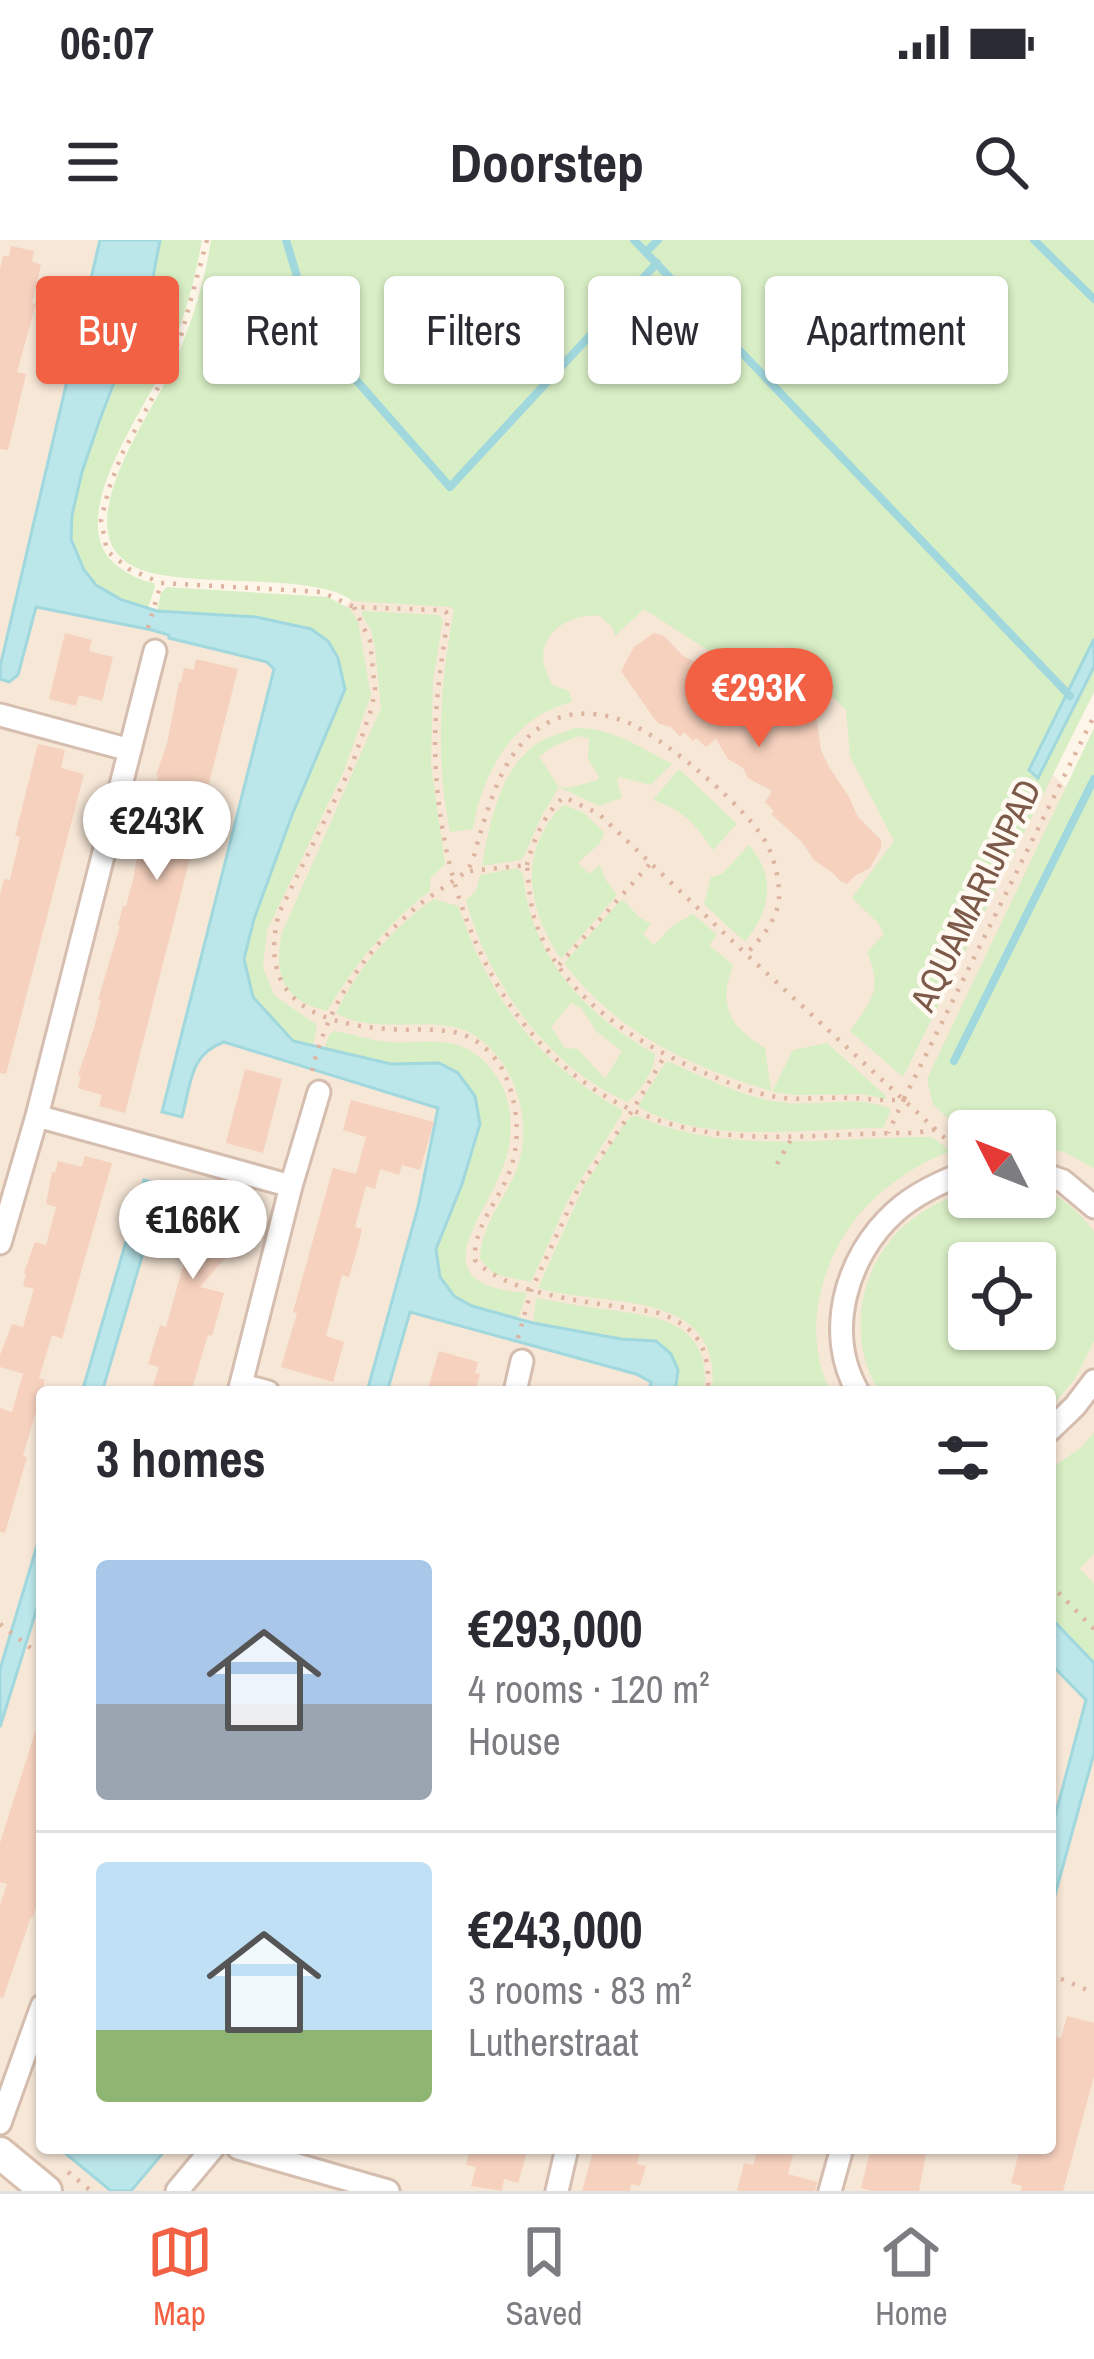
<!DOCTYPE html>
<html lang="en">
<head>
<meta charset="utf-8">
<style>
	body { margin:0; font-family:"Archivo Narrow",sans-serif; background:#f7f7f7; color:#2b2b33; height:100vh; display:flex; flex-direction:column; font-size:45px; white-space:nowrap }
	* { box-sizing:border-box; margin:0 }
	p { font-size:39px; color:#7c7c81 }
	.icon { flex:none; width:66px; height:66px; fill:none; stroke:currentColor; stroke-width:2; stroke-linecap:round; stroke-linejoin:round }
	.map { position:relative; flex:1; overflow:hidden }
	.side { position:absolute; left:36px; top:1146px; width:1020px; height:768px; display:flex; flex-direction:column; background:#fff; border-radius:12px; box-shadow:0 3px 9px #0004 }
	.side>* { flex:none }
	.banner { position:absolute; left:36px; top:36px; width:1023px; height:108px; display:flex; gap:24px }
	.needle { width:78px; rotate:312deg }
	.tools { position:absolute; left:948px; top:870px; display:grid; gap:24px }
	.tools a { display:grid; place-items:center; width:108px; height:108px; border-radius:12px; background:#fff; box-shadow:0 3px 9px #0004; font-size:60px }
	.price { position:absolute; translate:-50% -102px; padding:0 27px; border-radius:42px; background:#fff; color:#222; font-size:39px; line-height:78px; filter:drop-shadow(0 3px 6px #0008) }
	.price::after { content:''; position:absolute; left:50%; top:72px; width:36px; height:27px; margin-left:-18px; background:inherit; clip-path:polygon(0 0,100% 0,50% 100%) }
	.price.on { background:#f26144; color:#fff }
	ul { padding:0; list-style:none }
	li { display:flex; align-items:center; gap:36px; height:300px; padding:0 60px }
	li+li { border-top:3px solid #e1e1e2 }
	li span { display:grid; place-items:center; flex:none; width:336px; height:240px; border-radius:12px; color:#555 }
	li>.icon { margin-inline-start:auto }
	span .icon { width:144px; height:144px; fill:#fffc; stroke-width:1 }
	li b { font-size:51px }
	h2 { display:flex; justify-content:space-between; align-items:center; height:144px; padding:0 60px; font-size:51px }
	.chip { padding:0 42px; border-radius:12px; background:#fff; box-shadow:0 3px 9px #0004; font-size:42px; line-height:108px }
	.chip.on { background:#f26144; color:#fff }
	.status { display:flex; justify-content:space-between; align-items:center; height:84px; padding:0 60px; background:#fff; direction:ltr }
	.status svg { height:33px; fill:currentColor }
	header { display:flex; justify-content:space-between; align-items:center; height:156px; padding:0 60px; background:#fff; font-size:54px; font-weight:800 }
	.tabs { display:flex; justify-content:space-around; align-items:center; height:168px; border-top:3px solid #e1e1e2; background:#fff; font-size:33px; color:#7c7c81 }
	.tabs a { display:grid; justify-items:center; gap:6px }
	.tabs .on { color:#f26144 }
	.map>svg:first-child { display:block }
	.residential { fill:#f7e7d7; fill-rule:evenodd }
	.green { fill:#d8eec5; fill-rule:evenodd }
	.water { fill:#bbe7eb; stroke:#a0d8de; stroke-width:3 }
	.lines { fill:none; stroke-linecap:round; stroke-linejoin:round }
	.stream { stroke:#a0d8de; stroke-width:8 }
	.building { fill:#f6d1be }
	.minor-casing { stroke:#d5beb0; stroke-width:27 }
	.secondary-casing { stroke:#d8beac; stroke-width:36 }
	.path { stroke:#ddb4a0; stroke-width:4.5; stroke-dasharray:3 9; stroke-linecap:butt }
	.minor { stroke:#fff; stroke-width:21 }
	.secondary { stroke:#fff; stroke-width:30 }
	.labels { text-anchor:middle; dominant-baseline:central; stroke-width:9; stroke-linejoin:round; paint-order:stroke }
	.street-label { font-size:36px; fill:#7d5949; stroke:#fff9f2 }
</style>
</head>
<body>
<div class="status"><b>06:07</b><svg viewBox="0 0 49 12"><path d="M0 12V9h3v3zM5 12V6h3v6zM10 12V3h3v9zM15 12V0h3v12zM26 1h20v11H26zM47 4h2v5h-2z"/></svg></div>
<header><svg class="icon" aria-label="menu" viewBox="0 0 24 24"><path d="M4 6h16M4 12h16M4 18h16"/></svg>Doorstep<svg class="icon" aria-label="search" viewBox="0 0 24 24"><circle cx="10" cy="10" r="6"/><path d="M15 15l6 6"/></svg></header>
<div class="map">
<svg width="1094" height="1951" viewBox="0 0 1094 1951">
	<rect width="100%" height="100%" fill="#fef5e9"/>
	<!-- residential -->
	<path class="residential" d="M0,0h109l-68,343 265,72 265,-326 523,484v1378h-1094zM969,891h66v66h-66zM969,1023h66v66h-66zM42,1152h1008v756h-1008z"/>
	<!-- green -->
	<path class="green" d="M160,0h42c-8,45 -21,93 -42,134 -22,46 -100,153 -40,194 10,7 21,13 34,15l1,4 -7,21c-36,-11 -70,-28 -77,-70 -7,-39 29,-111 42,-149 3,-9 4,-18 7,-27 9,-26 23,-51 31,-77 4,-15 6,-30 9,-45z
		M211,0h883v452l-191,385 -53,-46c22,-31 33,-41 17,-79l17,-18 -5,-10 -27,-26 42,-57 -44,-85 -4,-46 -65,-64 -61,12 -76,-49 -29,27 -2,-8 -13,-12c-25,-3 -56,12 -57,41 0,10 6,19 9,28l17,6 3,11c-59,14 -90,71 -99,127l-23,3c-15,-75 -10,-148 4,-222l-3,-3 -98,-6c-37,-29 -154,-13 -208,-30 -91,-29 8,-157 29,-207 17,-39 31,-82 37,-124z
		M167,347l161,10 22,12 8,13 13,73 -28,78 -76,157 -4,38 12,28 42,29 -4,21 -20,-5 -40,-44 -9,-38 10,-40 38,-104 43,-99 -7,-75c-48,-35 -115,-21 -171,-30l4,-18z
		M363,371l75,4 5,4 -10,61 -2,85 14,99 -15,15v12c-44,33 -75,74 -103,120 -44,-10 -54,-37 -45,-78l99,-225 -6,-61 -4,-17 -10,-17z
		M575,488c39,0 64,19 97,36l-21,21 -32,-8 -2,4 5,17 -23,8 -40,-19 -18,30 -17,39 -4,4 -38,6c7,-41 18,-99 57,-124 10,-6 25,-9 36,-14zM578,496l11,2 -1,21 11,17 -1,4 -29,8 -10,-1 -20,-30 13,-10z
		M1094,488v440l-30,-16 -29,-6v-15h-66v8l-36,-35 -6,-25z
		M679,529l58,55 -24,26c-19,-27 -28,-39 -60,-50z
		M564,565l20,8 20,19 -4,11 -22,20 11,11 11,-9 5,14 12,16 -56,64c-24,-36 -40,-82 -20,-123 7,-13 12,-23 23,-31z
		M749,605c28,32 21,66 -4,97l-41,-38 7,-27 11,-3z
		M517,628l6,6c6,81 63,142 132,180 0,16 -15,37 -27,48 -80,-34 -140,-120 -162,-202l10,-9 4,-16zM571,763l10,5 16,24 25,19 -17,28 -27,-30 -13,-1 -14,-21z
		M434,659l24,7c31,92 79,157 164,204v4l-53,84 -38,84 -37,-8 -14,-15c1,-29 18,-51 31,-77 19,-35 15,-81 -6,-115 -11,-18 -29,-35 -50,-40 -38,-8 -85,6 -119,-14 21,-44 58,-87 98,-114z
		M622,659l17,18 12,7 -8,10 11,11 18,-19 21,-12 24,21 -8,10 24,20c-15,40 -4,62 32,83l6,43c-84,-26 -152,-57 -207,-128z
		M334,791c18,2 36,10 55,11 23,2 51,-5 74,5 14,6 26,18 34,30 17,25 17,63 6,90 -20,55 -85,118 24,126l-9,26 -46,-13 -18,-10 -14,-20 -4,-27 26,-65 18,-59 -6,-29 -16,-23 -19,-10 -47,1 -68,-15 5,-14z
		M827,803l59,53v3l-24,-5 -67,1 -23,-3 21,-42z
		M670,822c37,17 76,37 117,41 34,3 72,-8 104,6l-8,19c-74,0 -180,18 -245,-22l27,-43z
		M637,876c92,41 197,20 295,21l19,14c-33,12 -61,31 -86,57 -44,46 -65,126 -34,184h-119c12,-106 -108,-84 -174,-104l46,-102 41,-63 5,-6z
		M1035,948c24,5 45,24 59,44v109l-19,38 -25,29v-16h-170c-30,-44 -24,-110 10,-151 19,-24 50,-42 79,-50v6h66zM1035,1023v66h-66v-66z
		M536,1058c22,4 44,8 66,11 54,7 111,12 102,83h-29l3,-22 -22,-29 -35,-2 -88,-16z
		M1094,1192v121l-14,16 14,15v79l-44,-46v-148l32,-22z"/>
	<!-- water -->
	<path class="water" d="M100,0h60l-8,43 -53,139 -17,50 -10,43 -1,24 13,31 12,15 26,15 35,11 99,6 55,12 17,12 10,17 7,31 -53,126 -38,104 -10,40 9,38 40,44 98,23 48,-1 19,10 17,23 5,28 -18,60 -26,65 4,28 14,19 18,10 61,17 88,16 35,2 15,13 7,16 -3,22h-26l2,-10 -15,-8 -226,-62 -23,80 -19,-4 50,-181 20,-99 -214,-66c-35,12 -33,43 -42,75l-20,-5 112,-443 -7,-7 -98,-24v-3l-17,-5 -116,-23 -18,68 -9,7 -9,-3v-12z
		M1094,399v28l-56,111 -9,-8z
		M144,940l19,5 -61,207h-20z
		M42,1289v63l-42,135v-58z
		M1050,1377l44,46v90l-44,160v-78l36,-135 -36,-37z
		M59,1908h108l-36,43h-20z"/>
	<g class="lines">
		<!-- stream -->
		<path class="stream" d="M286,0l28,92 136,155 207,-224
			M634,0l436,456
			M1034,0l60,59
			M646,12l12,-12
			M954,821l140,-282"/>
	</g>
	<!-- building -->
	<path class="building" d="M11,6l23,5 -2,10 9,4 -9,38 4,1 -19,68 9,2 -18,76 -8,-1v-180l3,-13h6z
		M65,393l27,7 -3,11 24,6 -11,44 -23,-6 -3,11 -27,-7z
		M654,393l10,3 19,20 28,13 26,20 48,4 32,28 4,29 8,17 20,30 9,20 23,23v8l-11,20 -15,8 -8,8 -8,-4 -6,-7 -19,-13 -12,-18 -31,-28 3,-3 -9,-9 7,-11 -24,-13 -5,-10 -15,-9 -12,-20 -10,8 -10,-9 -3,3 -9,-9 -4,5 -9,-10 -12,-3 -6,-7 -32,-46 13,-24z
		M196,419l42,10 -113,444 -26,-7 3,-11 -24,-7 3,-12 -3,-1 16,-47 7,-27 -3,-1 22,-74 -2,-1 5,-19h3l7,-26 7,-40 16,-52 2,-13h-2l11,-31 12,-62h2l3,-14 10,2z
		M38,504l27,6 -4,18 23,6 -78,300 -6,-1v-178l4,-16 6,1 10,-43 -5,-1z
		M245,829l37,10 -19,74 -37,-10z
		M351,860l83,22 -14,48 -18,-5 -3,10 -19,-6 -5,20 -9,-3 -11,41 7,2 -5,21 -8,27 -7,-2 -16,61 18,6 -11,40 -52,-15 16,-54 -4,-1 40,-144 23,6 10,-37 -23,-7z
		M85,916l27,7 -50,176 -10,-4 -13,43 6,2 -22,76 4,1 -22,76 -5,-1v-124l12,4 11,-38 5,1 -28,-8v-12l12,-31 11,3 11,-38 -11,-3 3,-12 -2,-1 11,-31 11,3 10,-38 -10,-3 6,-32 3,1 3,-12 24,6z
		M192,942l32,9 -3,13 31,9 -21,18 8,27h-14l-25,29 24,6 -12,43 -4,-1 -17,57h-40l8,-25 -11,-3 12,-39 6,2 19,-68 -13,-4 10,-36 -27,-8 7,-26 27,8z
		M439,1111l39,11 -3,11 5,1 -5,18h-48z
		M38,1483l4,1v159l-9,34h-2l-28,81 -3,-1v-92l7,-21 -7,-2v-39z
		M1067,1776l27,7v53l-11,41 -20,74h-42l1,-5 -11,-3 9,-35h30v-113l11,3z
		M470,1908h39l18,4 -9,31 -14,-4 -2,12 -31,-5 5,-19 -10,-2z
		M594,1908h47l-4,16 9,2 -6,20 -9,-2 -1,7h-48z
		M758,1908h24l12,3 -6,23 29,8 -2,9h-78l7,-28 9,2z
		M871,1908h56l-8,43h-46l-12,-3z"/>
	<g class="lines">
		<defs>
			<path id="minor" d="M0,475l130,35
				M37,876l254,70
				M1035,931l28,10 31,26
				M0,1003l37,-127 118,-465
				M242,1145l26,7
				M239,1152l52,-206 28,-94
				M515,1152l7,-31
				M858,1152c-34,-59 -12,-136 37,-180 21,-19 48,-31 74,-41
				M1050,1190l25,-24 19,-25
				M0,1883l42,-117
				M238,1908l150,43
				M177,1951l36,-43
				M557,1951l10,-43
				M830,1951l12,-43"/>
			<path id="secondary" d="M0,1913l46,38"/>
		</defs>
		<!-- minor casing -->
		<use href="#minor" class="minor-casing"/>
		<!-- secondary casing -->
		<use href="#secondary" class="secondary-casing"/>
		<!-- path -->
		<path class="path" d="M207,0l-26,96 -15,37 -44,81 -13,34 -8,32 6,31 22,18 32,14 161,9 32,15 85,3 7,2 2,7c-7,42 -13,84 -13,127 2,159 75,337 243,380 77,20 158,6 237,7l22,-4
			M354,367l16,34 5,48 -3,18 -20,58 -73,148c-22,85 34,111 109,116 25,2 50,-2 73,5 20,6 38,25 45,43 14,34 15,75 -2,107 -12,25 -31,47 -29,76 37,39 131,43 184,53 41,15 51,37 49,79
			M148,388l13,-45
			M527,625c6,-24 18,-53 37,-68l35,17 147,140
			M470,631l57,-6c2,22 3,44 11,64 29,73 106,119 174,147 23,9 46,19 71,22 22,2 43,-1 65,0 20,0 36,4 56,1l-16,34
			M559,725l91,-101
			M312,831c15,-64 51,-118 100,-160 16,-15 36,-25 52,-38 9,-7 11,-22 14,-32 14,-46 28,-99 75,-121 25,-11 55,-7 80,5 37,18 117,85 135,121 7,16 12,36 11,54 -3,22 -18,38 -33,54l214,198
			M904,859l190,-383
			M777,924l16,-28
			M518,1098l13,-47 47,-102 54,-78 32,-54
			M1050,1344l44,45
			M0,1384l42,33
			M1050,1734l44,19
			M68,1932l23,19"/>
		<!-- minor -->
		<use href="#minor" class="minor"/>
		<!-- secondary -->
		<use href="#secondary" class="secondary"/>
	</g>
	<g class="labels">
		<!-- street labels -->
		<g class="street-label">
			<text transform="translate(975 655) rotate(-64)">AQUAMARIJNPAD</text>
		</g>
	</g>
</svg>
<div class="tools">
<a><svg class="needle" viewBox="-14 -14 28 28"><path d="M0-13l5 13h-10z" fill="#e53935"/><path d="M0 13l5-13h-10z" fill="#7c7c81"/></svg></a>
<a><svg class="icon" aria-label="locate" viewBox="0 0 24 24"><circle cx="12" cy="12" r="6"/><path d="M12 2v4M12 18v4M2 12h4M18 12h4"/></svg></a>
</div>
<b class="price on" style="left:759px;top:510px">€293K</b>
<b class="price" style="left:157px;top:643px">€243K</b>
<b class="price" style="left:193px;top:1042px">€166K</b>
<div class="banner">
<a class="chip on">Buy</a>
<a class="chip">Rent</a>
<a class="chip">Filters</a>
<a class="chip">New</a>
<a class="chip">Apartment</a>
</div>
<section class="side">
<h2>3 homes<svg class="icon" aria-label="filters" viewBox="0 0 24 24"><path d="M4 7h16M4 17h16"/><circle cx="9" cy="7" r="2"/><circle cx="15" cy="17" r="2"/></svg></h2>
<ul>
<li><span style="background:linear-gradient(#a9c7e8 60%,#9aa5b1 0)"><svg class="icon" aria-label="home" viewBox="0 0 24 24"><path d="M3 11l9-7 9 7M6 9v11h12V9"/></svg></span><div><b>€293,000</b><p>4 rooms · 120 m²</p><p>House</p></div></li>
<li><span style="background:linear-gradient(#bfe0f5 70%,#8fb573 0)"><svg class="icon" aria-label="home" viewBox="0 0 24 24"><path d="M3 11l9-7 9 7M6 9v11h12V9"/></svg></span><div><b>€243,000</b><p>3 rooms · 83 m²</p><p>Lutherstraat</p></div></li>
</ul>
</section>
</div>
<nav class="tabs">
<a class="on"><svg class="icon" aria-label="map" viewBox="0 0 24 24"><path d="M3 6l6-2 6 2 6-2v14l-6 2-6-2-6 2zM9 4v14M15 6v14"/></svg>Map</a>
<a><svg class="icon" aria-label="saved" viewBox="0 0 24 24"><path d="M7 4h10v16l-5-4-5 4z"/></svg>Saved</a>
<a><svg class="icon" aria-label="home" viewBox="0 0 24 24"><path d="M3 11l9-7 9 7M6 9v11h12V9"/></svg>Home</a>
</nav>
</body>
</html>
